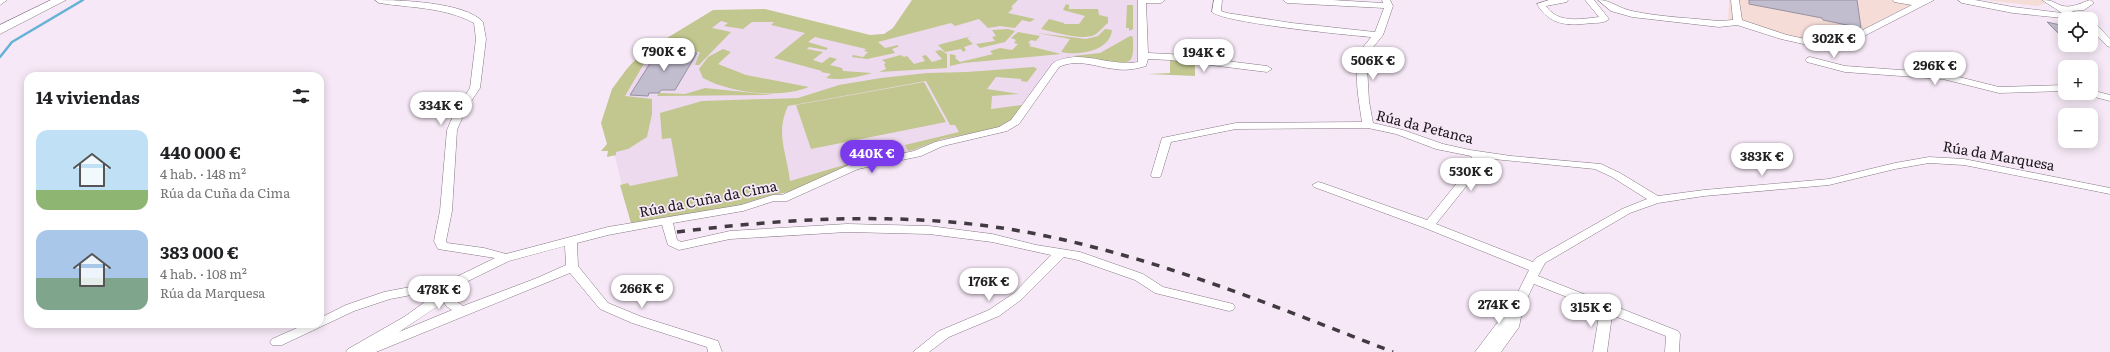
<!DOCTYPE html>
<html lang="es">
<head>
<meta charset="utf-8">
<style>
	body { margin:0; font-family:Literata,serif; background:#f6f6f6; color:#202124; height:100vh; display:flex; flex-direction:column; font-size:15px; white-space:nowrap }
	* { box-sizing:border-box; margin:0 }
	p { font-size:13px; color:#757577 }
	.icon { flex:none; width:22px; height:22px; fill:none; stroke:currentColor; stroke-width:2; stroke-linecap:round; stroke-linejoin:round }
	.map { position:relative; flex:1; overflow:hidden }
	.side { position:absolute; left:24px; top:72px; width:300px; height:256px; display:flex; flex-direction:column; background:#fff; border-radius:12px; box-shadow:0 2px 10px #0003 }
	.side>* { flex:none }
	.tools { position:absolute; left:2058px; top:12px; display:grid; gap:8px }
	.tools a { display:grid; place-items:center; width:40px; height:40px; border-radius:8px; background:#fff; box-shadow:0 2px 10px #0003; font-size:20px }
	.price { position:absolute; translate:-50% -34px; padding:0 9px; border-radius:14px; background:#fff; color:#222; font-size:13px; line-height:26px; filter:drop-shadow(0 1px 2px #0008) }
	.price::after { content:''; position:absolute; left:50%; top:24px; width:12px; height:9px; margin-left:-6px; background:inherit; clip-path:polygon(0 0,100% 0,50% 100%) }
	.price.on { background:#7c3aed; color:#fff }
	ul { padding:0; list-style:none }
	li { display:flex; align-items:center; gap:12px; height:100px; padding:0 12px }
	li span { display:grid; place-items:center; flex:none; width:112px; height:80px; border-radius:12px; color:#555 }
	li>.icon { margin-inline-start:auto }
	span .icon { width:48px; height:48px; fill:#fffc; stroke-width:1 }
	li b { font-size:17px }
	h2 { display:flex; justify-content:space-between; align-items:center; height:48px; padding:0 12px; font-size:17px }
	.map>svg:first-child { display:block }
	.built { fill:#eedaee }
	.medical { fill:#f6dcd7 }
	.green { fill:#c2c68f }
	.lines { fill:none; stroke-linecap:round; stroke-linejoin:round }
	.stream { stroke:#66b2d7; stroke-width:2.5 }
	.building { fill:#c2bdce; stroke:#9691a1 }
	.street-casing { stroke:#857884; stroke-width:1 }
	.secondary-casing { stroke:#857884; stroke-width:1 }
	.street { fill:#fff; fill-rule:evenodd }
	.secondary { fill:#fff; fill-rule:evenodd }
	.rail { stroke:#413a41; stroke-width:3.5; stroke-dasharray:8 8; stroke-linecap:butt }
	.labels { text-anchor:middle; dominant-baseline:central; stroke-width:3.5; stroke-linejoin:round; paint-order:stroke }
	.street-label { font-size:14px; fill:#1b161b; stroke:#f6e8f6 }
</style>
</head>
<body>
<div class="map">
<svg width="2110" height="352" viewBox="0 0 2110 352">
	<rect width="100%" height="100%" fill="#f6e8f6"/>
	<!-- built -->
	<path class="built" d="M912,0h226v59l-7,5 -60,-7 -11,2 -10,8 -38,55 -92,27 -62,15 -56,25 -35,7 -34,13 -102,14 -24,-100 27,-59 38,-27 43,-27 54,3 101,22 14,-1 9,-6z"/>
	<!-- medical -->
	<path class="medical" d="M1729,0h191l-46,24 -33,24 -18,1 -95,-27z
		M1986,0h56l4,3 -9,3z"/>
	<!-- green -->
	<path class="green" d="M912,0h106l-7,7 2,1 -5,5 27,6 -5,3 -8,-2 -7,8 -15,-2 -12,2 -9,-9 -24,7 -4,-3 -73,19 7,6 13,-3v2l-6,2 3,4 -28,6 -15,-2 1,-2 10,2 5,-5 -4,-1 2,-2 -51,-12 -7,5 20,6 -2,2 -17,-3 -2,2 16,3 -10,8 9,3 8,-6 7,2 -7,6 12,3 1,3 29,2c-14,4 -32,8 -46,5l5,-4 -10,-2 1,-1 -48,-13 31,-25 -34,-8 3,-3h-22l-9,7 -19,-3 4,-3 -7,-2 -9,7 19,4 -32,33h-4l5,-13h-24l1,-3 -21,-1 -4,2 -27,46 27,3v15l-5,23 -19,12 -12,3v3l-9,2 1,-6h-7l6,-7 -6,-21 11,-34 14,-19 7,-8 34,-24 46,-28 52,-1 105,26 14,-1 9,-6z
		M1066,4l3,1v4h29l1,6 9,2v6c-4,3 -8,8 -12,11 -12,8 -41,-2 -55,-5l8,-10 15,4v1h15l6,-8 -22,-6z
		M1127,5h6v24l-4,2v-3h-3z
		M1008,29l7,2 -10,11 -25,6 -4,-4 19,-3 -3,-4 4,-1 -4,-6z
		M1105,29l7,1c-2,21 -33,26 -51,22l9,-13 -33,-6 49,6 12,-3z
		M1018,32l22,4 -4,5 -5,-1 -3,3 3,1 -2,2 32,8 -98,9 -13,3v-12l5,1 1,2 -1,1 5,4 33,-8 -3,-3 10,-3 12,2 6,-6 -4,-1 2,-3 -5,-2z
		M972,36l-5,2 6,6 -9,3 2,3 -3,2 -2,-3 -16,3 -7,-7z
		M1130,36l3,1c0,6 1,17 -2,22 -7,10 -47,-1 -58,-3l27,-3z
		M723,49l8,3 -13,12 28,11 63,12c-29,12 -79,6 -106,-9l-4,-9 9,-12z
		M941,50l6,4v14l-68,4 7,-3 -2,-5 2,-1 -4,-3 19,-5 3,2 3,-1 7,8 11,-3 -3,-5 4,-1 6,7 10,-3 -7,-8z
		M1170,57l25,5v14l-47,-2 22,-1z
		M1034,67l3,2 -10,13 -6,-1v-2l-25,-2 -9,12 32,5 -27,2 -1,13 31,-4 -10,17 -17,7 -53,10 -29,11 -5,1 -3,-6 54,-13 -4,-7h-5l-24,-44 -138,25c-13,28 -1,47 2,75l64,-19 -54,28 -33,6 -34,13 -102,14 -11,-38 8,-2 2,3 48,-10 -7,-38 -9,1 -2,-26 42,-12 96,-3 41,-13 42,-7 46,-5 40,-1z
		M924,82l22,40 -135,27 -15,-44z
		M705,88l68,7 -116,1 2,-3 26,1z"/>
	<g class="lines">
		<!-- stream -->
		<path class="stream" d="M0,57l12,-15 71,-42"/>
	</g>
	<!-- building -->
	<path class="building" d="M1749,0h108l4,28 -38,-8 -1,-2 -73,-14z
		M2047,22l18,4v9l-6,-1z
		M659,49h18l-1,3 21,1 -22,37h-14l-2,3h-10l-1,3 -18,-1z"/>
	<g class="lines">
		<defs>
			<path id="street" d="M0,0h7l-7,5z
				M375,0c25,0 90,2 108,22l3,17 -6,49 -14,21 -9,21 -5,81 -6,30 1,2 37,5 22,6 102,-27 133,-22 32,-10h9l69,-31 63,-13 21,-9 64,-15 12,-7 42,-57c29,-15 53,4 85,-1v-62h27l-4,3h-15l2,50 22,1 97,12 5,3 -5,3 -97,-12 -22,-1 -2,7c-10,3 -21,5 -31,3 -20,-2 -37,-11 -56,-2l-40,57 -12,7 -64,15 -22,10 -63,13 -71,32h-13l-31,10 -70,12 4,17 4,2 49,-11 117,-7 82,2 63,8 44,11 44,7 63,22 20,13 66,16 4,1 2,3 -2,3 -4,1 -74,-18 -20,-13 -57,-20 -14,-3 -42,42 -23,17 -50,21 -20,15h-16l26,-21 50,-21 25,-17 37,-38 -59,-13 -63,-8 -82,-2 -117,7 -51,11 -11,-5 -6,-20 -54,10 -31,8 1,23 30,37 34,14 76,24 4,11h-14l-1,-5 -75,-24 -32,-14 -30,-36 -194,79h-30l2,-3 56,-32 39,-28 -53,10 -36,12 -72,34h-10l-2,-3 2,-3 34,-15h14v-6l26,-13 38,-13 68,-13 43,-21 -57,-9 -4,-8 6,-30 7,-81 9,-21 14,-21 6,-49 -2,-16c-30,-16 -63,-15 -95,-20zM565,246l1,19 -29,13 -74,28 -7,-5v-11l4,-5 49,-24zM444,302l2,4 6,4 -53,22z
				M1214,0h8l-1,11 6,2 65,10 83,9 9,-24 -97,-5 -4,-3h49l51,3 -1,-3h8l3,6 -10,29 -13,16 -3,15 2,35 4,22 30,7 40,14 27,6 41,6 90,8 19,9 38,23 46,-6 125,-11 66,-16 34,-6 35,2 146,29v6l-146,-29 -35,-2 -34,6 -66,16 -125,11 -46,7 -28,10 -85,50 -7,13 140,55 2,3 -1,18h-14l1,-16 -54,-21 -5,37h-14l7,-42 -66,-26 -11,23 -4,20 -18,25h-26l38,-50 16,-32 -104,-42 -111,-41 -2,-2 6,-3 4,1 105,37 47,-58 -3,-6 -35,-7 -40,-15 -28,-6 -132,1 -65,13 -10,33 -1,2h-8l-1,-2 11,-37 74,-15 126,-1c-3,-21 -9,-49 -2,-70 2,-5 8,-10 11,-15 -23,-2 -148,-14 -159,-25zM1483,158l112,11 17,8 35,22 -25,10 -86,49 -3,4 -97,-38 48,-60 1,-2z
				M1549,0h19l-1,2 -21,4c12,18 34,13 53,11l-14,-17h9l15,19c-4,4 -11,4 -17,4 -24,3 -42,3 -55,-19z
				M1598,0c13,0 20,8 34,11 28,6 58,7 87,10l14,-1 -2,-20h8l3,20 45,15 46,10 79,-40 -18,-3 -1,-2h41l-99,51 -54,-12 -44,-14 -18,2 -87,-10 -21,-6z
				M1958,0h17l38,7 49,6 -20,-13c12,0 11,3 21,6 9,2 18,-3 27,-6l4,3 -10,7 -13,1 20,6 1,2 -1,2v-2h-10l-10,-3 2,3 -8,1 -2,-2 -50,-5 -51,-10z
				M2091,21l3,1 16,17v8l-3,-1 -16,-17z
				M1810,57l35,9 98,7 56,14 66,-2v6l-66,2 -56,-14 -98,-7 -38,-10 -2,-2 2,-2z
				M2091,90l19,5v6l-23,-6 -1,-2h5z"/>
			<path id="secondary" d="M51,0h15l-66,34v-9z"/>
		</defs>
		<!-- street casing -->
		<use href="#street" class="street-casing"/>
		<!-- secondary casing -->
		<use href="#secondary" class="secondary-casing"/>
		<!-- street -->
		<use href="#street" class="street"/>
		<!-- secondary -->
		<use href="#secondary" class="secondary"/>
		<!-- rail -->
		<path class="rail" d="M677,232c122,-15 247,-22 369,4 120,25 233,72 347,116"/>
	</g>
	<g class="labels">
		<!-- street labels -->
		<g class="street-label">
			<text transform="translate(1425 126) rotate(14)">Rúa da Petanca</text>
			<text transform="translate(1999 155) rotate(10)">Rúa da Marquesa</text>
			<text transform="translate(708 198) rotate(-11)">Rúa da Cuña da Cima</text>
		</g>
	</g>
</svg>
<div class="tools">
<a><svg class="icon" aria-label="locate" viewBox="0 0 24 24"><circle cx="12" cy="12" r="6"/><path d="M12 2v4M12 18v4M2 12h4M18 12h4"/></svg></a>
<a>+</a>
<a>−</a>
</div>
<b class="price" style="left:1834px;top:59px">302K €</b>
<b class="price" style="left:664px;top:72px">790K €</b>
<b class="price" style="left:1204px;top:73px">194K €</b>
<b class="price" style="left:1373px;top:81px">506K €</b>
<b class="price" style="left:1935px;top:86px">296K €</b>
<b class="price" style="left:441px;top:126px">334K €</b>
<b class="price on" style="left:872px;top:174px">440K €</b>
<b class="price" style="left:1762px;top:177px">383K €</b>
<b class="price" style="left:1471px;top:192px">530K €</b>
<b class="price" style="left:989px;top:302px">176K €</b>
<b class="price" style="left:642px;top:309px">266K €</b>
<b class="price" style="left:439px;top:310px">478K €</b>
<b class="price" style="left:1499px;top:325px">274K €</b>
<b class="price" style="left:1591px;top:328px">315K €</b>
<section class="side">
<h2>14 viviendas<svg class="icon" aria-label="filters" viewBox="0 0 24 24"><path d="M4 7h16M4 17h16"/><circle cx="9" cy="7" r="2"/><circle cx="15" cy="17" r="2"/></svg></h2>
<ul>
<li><span style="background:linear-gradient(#bfe0f5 75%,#8fb573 0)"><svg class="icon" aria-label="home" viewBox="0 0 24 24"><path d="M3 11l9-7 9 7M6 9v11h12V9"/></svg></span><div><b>440 000 €</b><p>4 hab. · 148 m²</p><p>Rúa da Cuña da Cima</p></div></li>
<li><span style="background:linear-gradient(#a9c7e8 60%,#7fa58c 0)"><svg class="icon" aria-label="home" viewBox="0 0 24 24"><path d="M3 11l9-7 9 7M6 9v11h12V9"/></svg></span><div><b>383 000 €</b><p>4 hab. · 108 m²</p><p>Rúa da Marquesa</p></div></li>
</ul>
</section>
</div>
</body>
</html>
